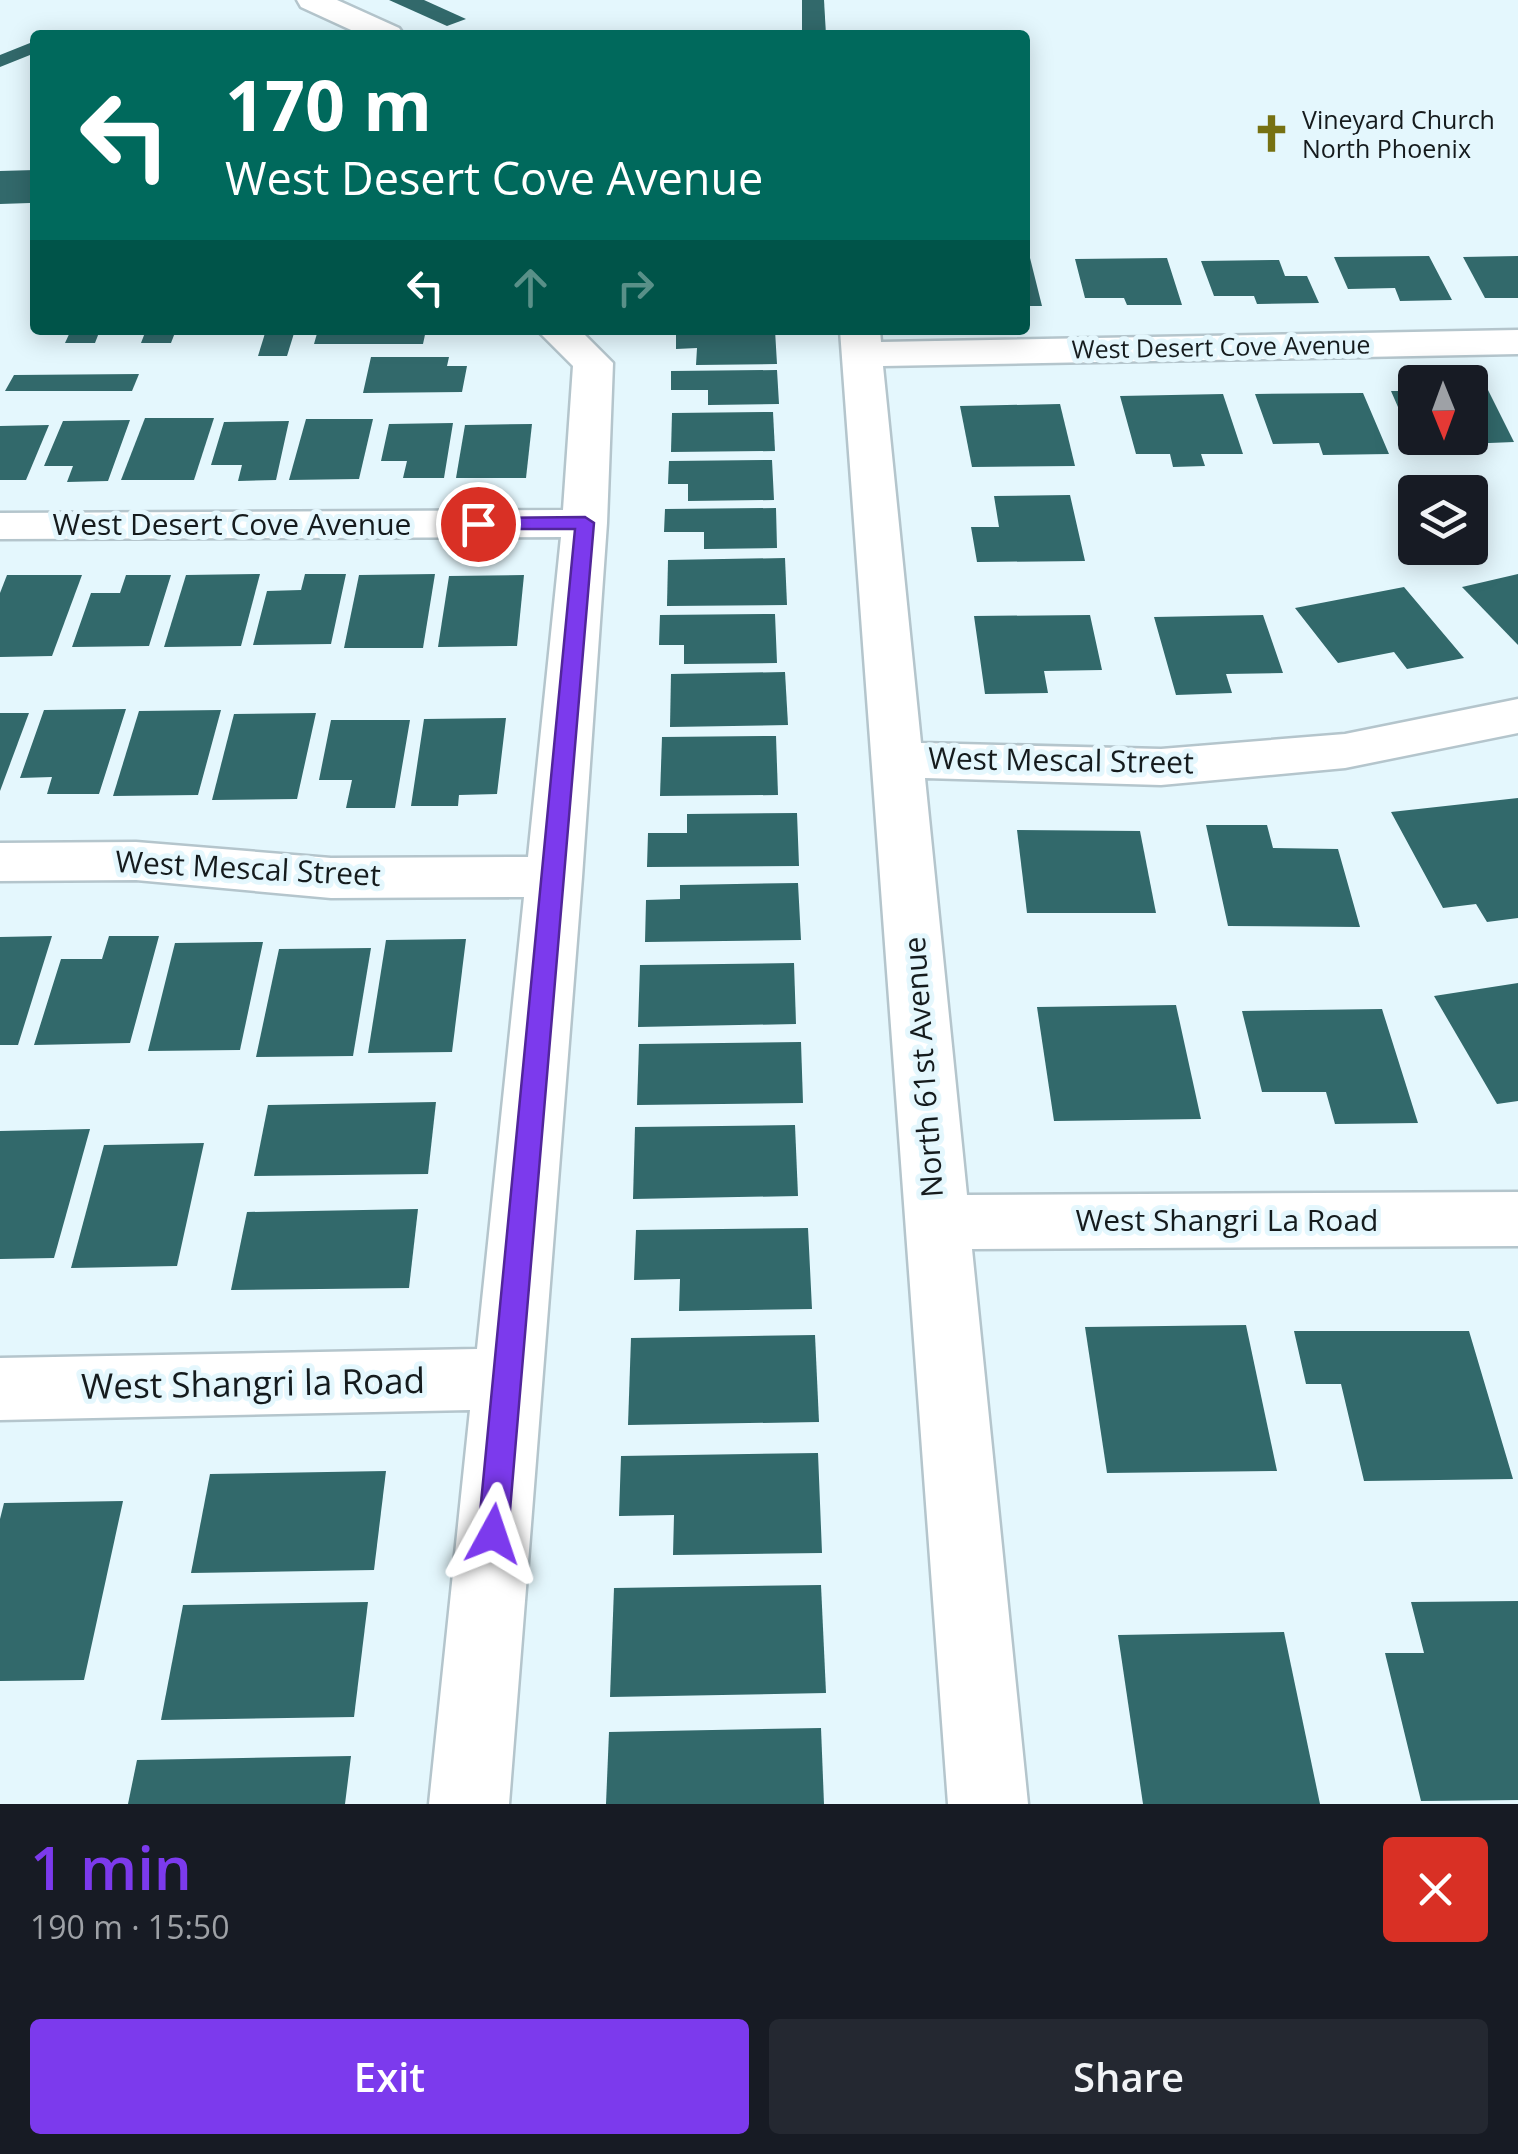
<!DOCTYPE html>
<html lang="en">
<head>
<meta charset="utf-8">
<style>
  body { margin:0; font-family:"Open Sans",sans-serif; background:#242831; color:#f1f3f6; height:100vh; display:flex; flex-direction:column; font-size:38px; white-space:nowrap }
  * { box-sizing:border-box; margin:0 }
  p { font-size:32px; color:#9ea1a6 }
  .icon { flex:none; width:55px; height:55px; fill:none; stroke:currentColor; stroke-width:2; stroke-linecap:round; stroke-linejoin:round }
  .map { position:relative; height:1804px; overflow:hidden }
  .drawer { display:flex; flex-direction:column; background:#171b24; flex:1 }
  .drawer>* { flex:none }
  .hud { position:absolute; left:30px; top:30px; width:1000px; height:305px; border-radius:10px; box-shadow:0 5px 25px #0003; background:#00695c; color:#fff; overflow:hidden }
  .needle { width:65px; rotate:179deg }
  .controls { position:absolute; left:1398px; top:365px; display:grid; gap:20px }
  .controls a { display:grid; place-items:center; width:90px; height:90px; border-radius:10px; background:#171b24; box-shadow:0 5px 25px #0003; font-size:50px }
  .pin { position:absolute; display:grid; place-items:center; width:85px; height:85px; color:#fff; margin:-42px; border:5px solid #fff; border-radius:50%; box-shadow:0 2px 10px #0007 }
  .me { position:absolute; width:110px; margin:-55px; rotate:5deg; stroke-linejoin:round; filter:drop-shadow(0 0 8px #0008) }
  .turn { display:flex; align-items:center; gap:35px; height:210px; padding:0 30px; font-size:45px }
  .turn .icon { width:130px; height:130px; stroke-width:2.5 }
  .turn b { display:block; font-size:70px; line-height:85px }
  .lanes { display:flex; align-items:center; height:95px; padding:0 30px; background:#0003; justify-content:center; gap:50px; direction:ltr }
  .lanes .off { opacity:.35 }
  .round { display:grid; place-items:center; flex:none; width:105px; height:105px; border-radius:10px; background:#242831 }
  .headline { display:flex; align-items:center; justify-content:space-between; height:170px; padding:0 30px }
  h1 { font-size:60px; font-weight:600; line-height:75px; color:#7c3aed }
  .button { display:flex; gap:20px; margin-top:auto; padding:20px 30px }
  .button a { flex:1; height:115px; border-radius:10px; background:#7c3aed; color:#fff; font-size:40px; font-weight:600; line-height:115px; text-align:center }
  .button a+a { background:#242831; color:#f1f3f6 }
  .map>svg:first-child { display:block }
  .building { fill:#32696b }
  .lines { fill:none; stroke-linecap:round; stroke-linejoin:round }
  .street-casing { stroke:#b4c5cc; stroke-width:5 }
  .street { fill:#fff; fill-rule:evenodd }
  .route { fill:#7c3aed; stroke:#51269a; stroke-width:2.5 }
  .labels { text-anchor:middle; stroke-width:10; stroke-linejoin:round; paint-order:stroke }
  .far-poi-label { font-size:25px; fill:#151b1d; stroke:#e4f7fd; text-anchor:start }
  .far-street-label { font-size:25px; fill:#151b1d; stroke:#e4f7fd }
  .street-label { font-size:30px; fill:#151b1d; stroke:#e4f7fd }
  .near-street-label { font-size:35px; fill:#151b1d; stroke:#e4f7fd }
</style>
</head>
<body>
<div class="map">
<svg width="1518" height="1804" viewBox="0 0 1518 1804">
  <rect width="100%" height="100%" fill="#e4f7fd"/>
  <g class="building">
    <polygon points="389,0 424,0 466,19 447,26"/>
    <polygon points="802,0 824,0 826,35 802,35"/>
    <polygon points="35,41 35,53 0,67 0,55"/>
    <polygon points="35,170 30,203 0,204 0,171"/>
    <polygon points="1429,256 1452,300 1400,301 1395,288 1348,289 1334,257"/>
    <polygon points="1518,256 1518,298 1485,298 1463,257"/>
    <polygon points="1025,258 1030,258 1042,306 1025,306"/>
    <polygon points="1167,258 1182,305 1127,305 1124,298 1085,298 1075,259"/>
    <polygon points="1279,260 1285,276 1307,276 1319,303 1257,304 1254,296 1214,296 1201,261"/>
    <polygon points="71,330 100,330 95,343 65,343"/>
    <polygon points="146,330 176,330 171,343 141,343"/>
    <polygon points="266,330 295,330 287,356 258,356"/>
    <polygon points="318,330 426,330 423,344 314,344"/>
    <polygon points="775,330 777,364 696,365 697,348 676,349 676,331"/>
    <polygon points="371,357 449,357 447,366 467,366 462,392 363,393"/>
    <polygon points="777,370 779,404 708,405 708,390 671,390 671,371"/>
    <polygon points="139,374 132,391 5,391 14,375"/>
    <polygon points="1488,390 1514,442 1415,446 1391,391 1415,391 1415,438 1470,438 1470,391"/>
    <polygon points="1363,393 1389,454 1323,455 1319,443 1273,444 1255,394"/>
    <polygon points="1223,394 1243,454 1201,454 1205,466 1173,467 1170,454 1136,454 1120,396"/>
    <polygon points="1060,404 1075,466 972,467 960,406"/>
    <polygon points="773,412 775,451 671,452 672,413"/>
    <polygon points="145,418 214,418 194,480 121,480"/>
    <polygon points="306,419 373,419 359,479 289,480"/>
    <polygon points="130,420 108,481 67,482 73,466 44,466 63,421"/>
    <polygon points="289,421 276,480 238,481 242,465 211,465 224,422"/>
    <polygon points="453,423 444,478 403,478 407,461 381,461 389,424"/>
    <polygon points="532,424 526,478 456,478 465,425"/>
    <polygon points="49,425 26,480 0,480 0,426"/>
    <polygon points="772,460 774,500 688,501 688,484 668,484 669,461"/>
    <polygon points="1070,495 1085,561 977,562 971,527 999,527 994,496"/>
    <polygon points="776,508 777,548 704,549 704,532 664,532 665,509"/>
    <polygon points="785,558 787,605 667,606 668,560"/>
    <polygon points="260,574 241,646 164,647 186,575"/>
    <polygon points="305,574 346,574 331,644 253,645 267,591 301,590"/>
    <polygon points="435,574 423,648 344,648 359,575"/>
    <polygon points="1518,574 1518,645 1462,587"/>
    <polygon points="7,575 82,575 52,656 0,657 0,593"/>
    <polygon points="126,575 171,575 149,646 72,647 91,593 120,593"/>
    <polygon points="524,575 517,646 438,647 449,576"/>
    <polygon points="1404,587 1464,658 1407,669 1394,652 1338,663 1295,608"/>
    <polygon points="775,614 777,663 684,664 684,645 659,645 660,615"/>
    <polygon points="1090,615 1102,670 1044,671 1048,693 985,694 974,616"/>
    <polygon points="1263,615 1283,673 1226,674 1232,693 1176,695 1154,617"/>
    <polygon points="785,672 788,725 670,727 671,674"/>
    <polygon points="126,709 99,794 47,794 52,777 20,778 44,710"/>
    <polygon points="221,710 198,795 113,796 139,711"/>
    <polygon points="0,713 29,713 0,791"/>
    <polygon points="316,713 297,799 212,800 234,714"/>
    <polygon points="506,718 497,794 459,795 458,806 411,806 424,719"/>
    <polygon points="331,720 410,720 395,808 346,808 352,780 319,780"/>
    <polygon points="776,736 778,795 660,796 662,737"/>
    <polygon points="1518,798 1518,918 1487,922 1476,904 1443,908 1391,812"/>
    <polygon points="797,813 799,866 647,867 648,833 687,833 687,814"/>
    <polygon points="1206,825 1267,825 1273,848 1338,849 1360,927 1228,926"/>
    <polygon points="1017,830 1140,831 1156,913 1027,913"/>
    <polygon points="798,883 801,940 645,942 646,900 680,899 680,885"/>
    <polygon points="52,936 18,1045 0,1045 0,937"/>
    <polygon points="109,936 159,936 130,1043 34,1045 61,959 102,959"/>
    <polygon points="466,939 452,1052 368,1053 386,940"/>
    <polygon points="263,942 240,1050 148,1051 175,943"/>
    <polygon points="371,948 353,1056 256,1057 279,949"/>
    <polygon points="794,963 796,1024 638,1027 640,965"/>
    <polygon points="1518,983 1518,1101 1497,1104 1434,996"/>
    <polygon points="1176,1005 1201,1119 1054,1121 1037,1007"/>
    <polygon points="1382,1009 1418,1123 1335,1124 1326,1092 1262,1092 1242,1011"/>
    <polygon points="801,1042 803,1103 637,1105 639,1044"/>
    <polygon points="436,1102 428,1174 254,1176 268,1105"/>
    <polygon points="795,1125 798,1196 633,1199 635,1127"/>
    <polygon points="90,1129 54,1258 0,1259 0,1131"/>
    <polygon points="204,1143 177,1266 71,1268 104,1145"/>
    <polygon points="418,1209 409,1288 231,1290 247,1212"/>
    <polygon points="808,1228 812,1309 679,1311 680,1279 634,1280 636,1230"/>
    <polygon points="1246,1325 1277,1471 1107,1473 1085,1327"/>
    <polygon points="1294,1331 1469,1331 1513,1479 1364,1481 1341,1384 1306,1384"/>
    <polygon points="815,1335 819,1422 628,1425 631,1338"/>
    <polygon points="818,1453 822,1553 673,1555 674,1515 619,1516 621,1456"/>
    <polygon points="386,1471 374,1570 191,1573 210,1474"/>
    <polygon points="123,1501 84,1680 0,1681 0,1519 4,1503"/>
    <polygon points="821,1585 826,1693 610,1697 614,1588"/>
    <polygon points="1518,1601 1518,1800 1421,1801 1385,1653 1424,1653 1411,1602"/>
    <polygon points="368,1602 354,1717 161,1720 183,1605"/>
    <polygon points="1284,1632 1320,1804 1143,1804 1118,1635"/>
    <polygon points="821,1728 824,1804 606,1804 609,1732"/>
    <polygon points="351,1756 345,1804 128,1804 137,1760"/>
  </g>
  <g class="lines">
    <defs>
      <g id="street">
        <polygon points="297,0 337,0 399,28 404,35 362,35 301,7"/>
        <polygon points="537,330 580,330 613,363 607,523 582,877 509,1804 429,1804 470,1410 0,1420 0,1358 477,1349 524,897 331,898 136,880 0,881 0,843 136,842 331,858 528,857 561,537 0,539 0,513 563,510 573,366"/>
        <polygon points="840,330 880,330 881,342 1518,330 1518,354 883,366 921,743 1161,749 1345,734 1518,699 1518,733 1345,768 1161,785 925,778 967,1195 1518,1192 1518,1246 972,1249 1028,1804 948,1804"/>
      </g>
    </defs>
    <use href="#street" class="street-casing"/>
    <use href="#street" class="street"/>
  </g>
  <polygon class="route" points="585,517 594,523 508,1534 503,1544 493,1548 482,1544 478,1534 575,529 478,529 468,524 478,518"/>
  <defs>
    <symbol id="church-bare" viewBox="-9 -9 18 18"><path d="M-1.2-6h2.4v3.5h3.3v2.4h-3.3V6h-2.4V-.1h-3.3v-2.4h3.3Z" fill="#767112" stroke="#e4f7fd" stroke-width="2.5" paint-order="stroke"/></symbol>
  </defs>
  <g fill-rule="evenodd">
    <use href="#church-bare" x="1244" y="106" width="55" height="55"/>
  </g>
  <g class="labels">
    <g class="far-poi-label">
      <text x="1302" y="129">Vineyard Church<tspan x="1302" dy="29">North Phoenix</tspan></text>
    </g>
    <g class="far-street-label">
      <text transform="translate(1221 347) rotate(-1)" y="9">West Desert Cove Avenue</text>
    </g>
    <g class="street-label">
      <text x="232" y="535">West Desert Cove Avenue</text>
      <text transform="translate(1061 761) rotate(1)" y="10">West Mescal Street</text>
      <text transform="translate(248 869) rotate(3)" y="10">West Mescal Street</text>
      <text transform="translate(924 1067) rotate(-94)" y="10">North 61st Avenue</text>
      <text x="1227" y="1231">West Shangri La Road</text>
    </g>
    <g class="near-street-label">
      <text transform="translate(253 1384) rotate(-1)" y="12">West Shangri la Road</text>
    </g>
  </g>
</svg>
<div class="controls">
<a><svg class="needle" viewBox="-14 -14 28 28"><path d="M0-13l5 13h-10z" fill="#e53935"/><path d="M0 13l5-13h-10z" fill="#9ea1a6"/></svg></a>
<a><svg class="icon" aria-label="layers" viewBox="0 0 24 24"><path d="M12 4l9 5-9 5-9-5zM3 14l9 5 9-5"/></svg></a>
</div>
<div class="pin" style="left:478px;top:524px;background:#d93025"><svg class="icon" aria-label="arrive" viewBox="0 0 24 24"><path d="M6 21V4h12l-3 4 3 4H6"/></svg></div>
<svg class="me" style="left:493px;top:1534px" viewBox="-20 -20 40 40"><path d="M0-17L14 15 0 8-14 15z" fill="#7c3aed" stroke="#fff" stroke-width="4"/></svg>
<div class="hud">
<div class="turn"><svg class="icon" aria-label="left" viewBox="0 0 24 24"><path d="M17 20v-9H6M10 6l-5 5 5 5"/></svg><div><b>170 m</b>West Desert Cove Avenue</div></div>
<div class="lanes"><svg class="icon" aria-label="left" viewBox="0 0 24 24"><path d="M17 20v-9H6M10 6l-5 5 5 5"/></svg><svg class="icon off" aria-label="ahead" viewBox="0 0 24 24"><path d="M12 20V5M6 11l6-6 6 6"/></svg><svg class="icon off" aria-label="right" viewBox="0 0 24 24"><path d="M7 20v-9h11M14 6l5 5-5 5"/></svg></div>
</div>
</div>
<section class="drawer">
<div class="headline"><div><h1>1 min</h1><p>190 m · 15:50</p></div><a class="round" style="background:#d93025;color:#fff"><svg class="icon" aria-label="close" viewBox="0 0 24 24"><path d="M6 6l12 12M18 6L6 18"/></svg></a></div>
<div class="button"><a>Exit</a><a>Share</a></div>
</section>
</body>
</html>
